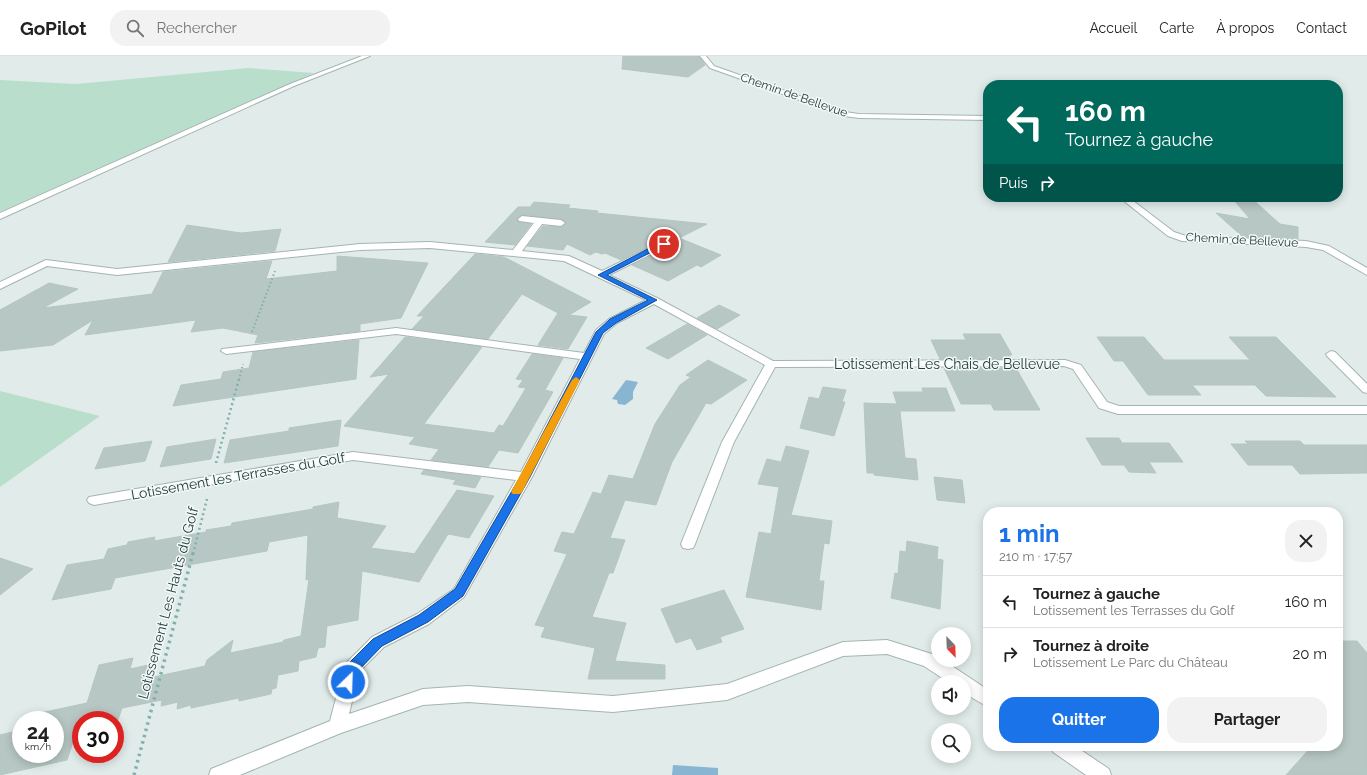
<!DOCTYPE html>
<html lang="fr">
<head>
<meta charset="utf-8">
<style>
  body { margin:0; font-family:Raleway,sans-serif; background:#f2f2f2; color:#222; height:100vh; display:flex; flex-direction:column; font-size:15px; white-space:nowrap }
  * { box-sizing:border-box; margin:0 }
  p { font-size:13px; color:#767676 }
  .icon { flex:none; width:22px; height:22px; fill:none; stroke:currentColor; stroke-width:2; stroke-linecap:round; stroke-linejoin:round }
  .map { position:relative; flex:1; overflow:hidden }
  .side { position:absolute; left:983px; top:451px; width:360px; height:244px; display:flex; flex-direction:column; background:#fff; border-radius:16px; box-shadow:0 2px 10px #0003 }
  .side>* { flex:none }
  .top-card { position:absolute; left:983px; top:24px; width:360px; height:122px; border-radius:16px; box-shadow:0 2px 10px #0003; background:#00695c; color:#fff; overflow:hidden }
  .needle { width:26px; rotate:157deg }
  .fabs { position:absolute; left:931px; top:571px; display:grid; gap:8px }
  .fabs a { display:grid; place-items:center; width:40px; height:40px; border-radius:50%; background:#fff; box-shadow:0 2px 10px #0003; font-size:20px }
  .speed { position:absolute; left:12px; top:655px; display:flex; gap:8px; font-size:20px; font-weight:700; text-align:center }
  .speed>* { display:grid; place-content:center; width:52px; height:52px; border-radius:50%; background:#fff; box-shadow:0 2px 10px #0003; line-height:1 }
  .speed small { font-size:10px; font-weight:400 }
  .speed .limit { border:6px solid #d22; background:#fff; color:#111 }
  .pin { position:absolute; display:grid; place-items:center; width:34px; height:34px; color:#fff; margin:-17px; border:2px solid #fff; border-radius:50%; box-shadow:0 1px 4px #0007 }
  .me { position:absolute; width:44px; margin:-22px; rotate:24deg; stroke-linejoin:round; filter:drop-shadow(0 0 3px #0008) }
  .turn { display:flex; align-items:center; gap:14px; height:84px; padding:0 16px; font-size:18px }
  .turn .icon { width:52px; height:52px; stroke-width:2.5 }
  .turn b { display:block; font-size:28px; line-height:34px }
  .then { display:flex; align-items:center; height:38px; padding:0 16px; background:#0003; gap:8px; font-size:15px }
  .round { display:grid; place-items:center; flex:none; width:42px; height:42px; border-radius:16px; background:#f2f2f2 }
  .overview { display:flex; align-items:center; justify-content:space-between; height:68px; padding:0 16px }
  h1 { font-size:24px; font-weight:700; line-height:30px; color:#1a73e8 }
  .action { display:flex; gap:8px; margin-top:auto; padding:8px 16px }
  .action a { flex:1; height:46px; border-radius:16px; background:#1a73e8; color:#fff; font-size:16px; font-weight:700; line-height:46px; text-align:center }
  .action a+a { background:#f2f2f2; color:#222 }
  ul { padding:0; list-style:none }
  li { display:flex; align-items:center; gap:12px; height:52px; padding:0 16px; border-top:1px solid #e0e0e0 }
  li div { flex:1 }
  li b { display:block; font-size:15px }
  li em { font-style:normal }
  header { display:flex; align-items:center; gap:24px; box-sizing:border-box; height:56px; padding:0 20px; background:#fff; border-bottom:1px solid #e0e0e0 }
  header strong { font-size:19px }
  nav { display:flex; gap:22px; margin-inline-start:auto; font-size:14px }
  .search { width:280px; height:36px; background:#f2f2f2; display:flex; align-items:center; gap:10px; box-sizing:border-box; padding:0 14px; border-radius:16px; color:#767676; font-size:15px }
  .map>svg:first-child { display:block }
  .green { fill:#badecc }
  .water { fill:#88b5d2 }
  .building { fill:#b7c7c4; stroke:#b4c6c3 }
  .lines { fill:none; stroke-linecap:round; stroke-linejoin:round }
  .minor-casing { stroke:#a4b4b2; stroke-width:2 }
  .path-far2 { stroke:#81b0ad; stroke-width:2; stroke-dasharray:1.5 2.5; stroke-linecap:butt }
  .path-far1 { stroke:#81b0ad; stroke-width:2.5; stroke-dasharray:2 3; stroke-linecap:butt }
  .path { stroke:#81b0ad; stroke-width:3.5; stroke-dasharray:2.5 4; stroke-linecap:butt }
  .minor { fill:#fff; fill-rule:evenodd }
  .route { fill:#1a73e8; stroke:#114b97 }
  .slow { fill:#f59e0b }
  .labels { text-anchor:middle; stroke-width:3; stroke-linejoin:round; paint-order:stroke }
  .far-street-label { font-size:12px; fill:#213d3c; stroke:#f2f9f7 }
  .street-label { font-size:14px; fill:#213d3c; stroke:#f2f9f7 }
</style>
</head>
<body>
<header>
<strong>GoPilot</strong>
<div class="search"><svg class="icon" aria-label="search" viewBox="0 0 24 24"><circle cx="10" cy="10" r="6"/><path d="M15 15l6 6"/></svg>Rechercher</div>
<nav><a>Accueil</a><a>Carte</a><a>À propos</a><a>Contact</a></nav>
</header>
<div class="map">
<svg width="1367" height="719" viewBox="0 0 1367 719">
  <rect width="100%" height="100%" fill="#e1ecea"/>
  <g class="green">
    <polygon points="249,12 314,17 0,156 0,24 76,28"/>
    <polygon points="0,335 100,360 0,431"/>
  </g>
  <g class="water">
    <polygon points="626,324 638,326 633,336 633,343 625,349 618,348 617,344 612,343"/>
    <polygon points="673,709 718,712 718,719 672,719"/>
  </g>
  <g class="building">
    <polygon points="623,0 699,0 705,9 688,21 622,13"/>
    <polygon points="1235,141 1250,141 1280,168 1298,171 1298,183 1243,181 1216,157 1250,163 1233,143"/>
    <polygon points="534,146 570,149 568,152 598,155 597,157 707,168 679,182 721,199 701,211 697,209 668,225 632,209 668,191 668,185 660,185 621,204 605,197 602,198 596,196 590,199 567,188 563,194 527,190 543,170 561,171 566,167 561,163 522,159 517,163 518,166 531,168 515,189 485,186 518,151 530,151"/>
    <polygon points="187,169 241,177 281,173 275,195 168,206"/>
    <polygon points="475,198 504,201 591,246 569,259 587,261 568,293 538,289 558,257 522,238 488,283 412,273 424,260 417,260"/>
    <polygon points="337,200 428,207 401,262 360,268 360,275 255,287 258,279 223,272 191,276 196,264 85,279 93,264 53,289 0,295 0,254 49,227 78,233 43,252 152,238 163,216 272,205 266,223 337,215"/>
    <polygon points="719,249 740,259 717,273 697,262"/>
    <polygon points="687,268 707,279 668,303 646,292"/>
    <polygon points="963,278 1000,278 1012,299 1009,299 1011,303 940,303 931,284 966,284"/>
    <polygon points="405,281 482,291 424,368 494,377 499,369 503,370 526,332 518,331 523,324 516,323 532,298 563,302 545,334 553,336 518,397 499,394 488,411 431,404 439,393 409,388 415,381 344,370 389,318 370,321"/>
    <polygon points="1097,281 1144,281 1164,304 1250,304 1229,281 1276,281 1336,341 1266,340 1255,329 1192,329 1201,339 1148,339 1123,305 1114,305"/>
    <polygon points="359,284 356,323 173,350 181,329 221,323 223,316 249,312 253,296"/>
    <polygon points="708,304 747,324 711,348 706,347 672,406 656,449 625,444 610,482 625,484 613,517 609,517 592,561 626,567 615,605 665,609 665,623 588,623 595,592 541,581 545,571 535,569 567,498 554,495 562,476 574,478 593,436 601,438 609,419 633,423 655,368 680,329 691,321 686,319"/>
    <polygon points="944,312 1016,312 1040,354 994,354 991,348 961,348"/>
    <polygon points="823,331 846,334 842,346 845,346 834,380 800,372 809,341 819,343"/>
    <polygon points="922,332 946,332 955,355 900,355 905,402 916,403 918,424 874,419 874,417 867,417 864,347 897,348 893,336 923,336"/>
    <polygon points="341,364 338,390 224,407 230,384 289,375 289,372"/>
    <polygon points="1086,382 1119,382 1122,387 1169,387 1183,406 1149,406 1156,417 1129,416 1124,409 1102,409"/>
    <polygon points="216,383 211,403 160,411 167,391"/>
    <polygon points="152,385 145,405 95,413 104,392"/>
    <polygon points="1245,385 1300,385 1304,389 1367,389 1367,417 1300,418 1292,409 1248,409 1231,388 1248,388"/>
    <polygon points="786,390 809,395 791,459 832,465 829,488 824,487 819,525 824,525 821,554 746,541 759,476 771,478 779,431 758,428 767,403 781,406"/>
    <polygon points="424,414 481,421 475,432 453,428 456,424 421,418"/>
    <polygon points="934,421 962,424 965,447 937,444"/>
    <polygon points="457,434 494,440 469,482 448,478 419,526 362,515 358,564 327,570 325,591 318,592 316,601 299,605 298,615 278,619 276,632 272,633 271,638 239,645 239,642 191,652 191,649 177,653 178,646 161,650 162,644 122,652 115,672 115,664 81,664 81,679 75,680 67,704 0,719 0,679 20,674 21,672 21,698 55,698 55,664 24,664 26,660 87,647 99,609 133,602 130,613 153,608 149,622 205,610 207,604 233,584 230,597 283,586 284,584 301,580 309,523 306,524 308,479 269,486 267,495 115,522 111,533 52,544 67,509 104,503 108,493 127,489 128,486 155,481 154,485 206,476 206,474 231,470 232,467 313,453 313,451 339,446 337,462 386,470 371,492 424,499 415,497"/>
    <polygon points="907,485 938,491 937,503 943,504 940,553 891,542 895,517 898,518 900,495 906,496"/>
    <polygon points="0,502 33,513 0,539"/>
    <polygon points="724,534 744,573 720,581 722,586 697,594 691,582 676,587 661,553"/>
    <polygon points="1338,585 1357,585 1367,597 1367,719 1286,719 1312,690 1338,690"/>
  </g>
  <g class="lines">
    <defs>
      <g id="minor">
        <polygon points="362,0 370,0 294,30 0,163 0,157 290,28"/>
        <polygon points="700,0 706,0 714,10 845,56 859,58 988,60 988,64 859,62 844,60 710,12"/>
        <polygon points="1119,141 1128,141 1174,176 1186,180 1306,185 1329,190 1367,212 1367,219 1323,194 1306,191 1182,185 1168,180"/>
        <polygon points="522,160 561,164 565,167 561,170 542,168 522,195 569,200 602,215 661,186 667,186 667,190 609,219 657,242 773,305 1065,304 1081,309 1107,346 1119,350 1367,350 1367,358 1118,358 1099,352 1073,313 1064,310 775,311 734,386 695,488 693,492 688,493 683,492 681,488 722,386 765,309 654,248 617,267 604,278 532,421 464,541 429,568 384,591 359,616 349,658 423,633 468,630 613,640 727,628 843,586 887,584 935,599 938,601 938,604 943,604 988,634 988,651 964,637 964,626 948,626 924,610 887,598 843,600 727,644 613,656 468,646 423,649 341,677 240,719 209,719 211,713 330,665 345,608 372,581 417,558 454,533 516,424 353,404 94,449 89,447 87,444 89,441 353,396 521,416 580,303 396,278 226,298 221,295 222,293 396,272 584,297 596,274 609,263 646,244 564,205 430,192 360,194 117,219 47,210 0,233 0,226 46,204 117,213 360,188 430,186 513,194 534,167 519,165 518,163"/>
        <polygon points="1331,295 1335,296 1367,328 1367,337 1363,336 1327,300 1326,298"/>
        <polygon points="1050,690 1075,690 1109,713 1111,719 1086,719 1053,696"/>
      </g>
    </defs>
    <use href="#minor" class="minor-casing"/>
    <g class="path-far2">
      <polyline points="252,276 275,215"/>
      <polyline points="239,324 243,308"/>
    </g>
    <g class="path-far1">
      <polyline points="216,407 239,323"/>
      <polyline points="193,498 207,443"/>
    </g>
    <polyline class="path" points="134,719 193,497"/>
    <use href="#minor" class="minor"/>
  </g>
  <polygon class="route" points="661,186 667,188 607,219 657,244 616,267 603,277 530,421 463,540 428,566 382,590 357,616 353,630 348,632 344,630 342,626 347,609 373,583 419,559 455,533 520,421 596,276 610,263 648,244 598,219"/>
  <polygon class="slow" points="576,321 580,324 522,436 520,438 513,438 511,436 572,324"/>
  <g class="labels">
    <g class="far-street-label">
      <text transform="translate(794 39) rotate(19)" y="4">Chemin de Bellevue</text>
      <text transform="translate(1242 184) rotate(3)" y="4">Chemin de Bellevue</text>
    </g>
    <g class="street-label">
      <text x="947" y="313">Lotissement Les Chais de Bellevue</text>
      <text transform="translate(238 420) rotate(-10)" y="5">Lotissement les Terrasses du Golf</text>
      <text transform="translate(168 547) rotate(-75)" y="5">Lotissement Les Hauts du Golf</text>
    </g>
  </g>
</svg>
<div class="fabs">
<a><svg class="needle" viewBox="-14 -14 28 28"><path d="M0-13l5 13h-10z" fill="#e53935"/><path d="M0 13l5-13h-10z" fill="#767676"/></svg></a>
<a><svg class="icon" aria-label="sound" viewBox="0 0 24 24"><path d="M4 9h4l5-4v14l-5-4H4zM17 9q2 3 0 6"/></svg></a>
<a><svg class="icon" aria-label="search" viewBox="0 0 24 24"><circle cx="10" cy="10" r="6"/><path d="M15 15l6 6"/></svg></a>
</div>
<div class="speed"><div>24<small>km/h</small></div><div class="limit">30</div></div>
<div class="pin" style="left:664px;top:188px;background:#d93025"><svg class="icon" aria-label="arrive" viewBox="0 0 24 24"><path d="M6 21V4h12l-3 4 3 4H6"/></svg></div>
<svg class="me" style="left:348px;top:626px" viewBox="-20 -20 40 40"><circle r="17" fill="#1a73e8" stroke="#fff" stroke-width="3"/><path d="M0-11L8 9 0 5-8 9z" fill="#fff"/></svg>
<div class="top-card">
<div class="turn"><svg class="icon" aria-label="left" viewBox="0 0 24 24"><path d="M17 20v-9H6M10 6l-5 5 5 5"/></svg><div><b>160 m</b>Tournez à gauche</div></div>
<div class="then">Puis<svg class="icon" aria-label="right" viewBox="0 0 24 24"><path d="M7 20v-9h11M14 6l5 5-5 5"/></svg></div>
</div>
<section class="side">
<div class="overview"><div><h1>1 min</h1><p>210 m · 17:57</p></div><a class="round"><svg class="icon" aria-label="close" viewBox="0 0 24 24"><path d="M6 6l12 12M18 6L6 18"/></svg></a></div>
<ul>
<li><svg class="icon" aria-label="left" viewBox="0 0 24 24"><path d="M17 20v-9H6M10 6l-5 5 5 5"/></svg><div><b>Tournez à gauche</b><p>Lotissement les Terrasses du Golf</p></div><em>160 m</em></li>
<li><svg class="icon" aria-label="right" viewBox="0 0 24 24"><path d="M7 20v-9h11M14 6l5 5-5 5"/></svg><div><b>Tournez à droite</b><p>Lotissement Le Parc du Château</p></div><em>20 m</em></li>
</ul>
<div class="action"><a>Quitter</a><a>Partager</a></div>
</section>
</div>
</body>
</html>
